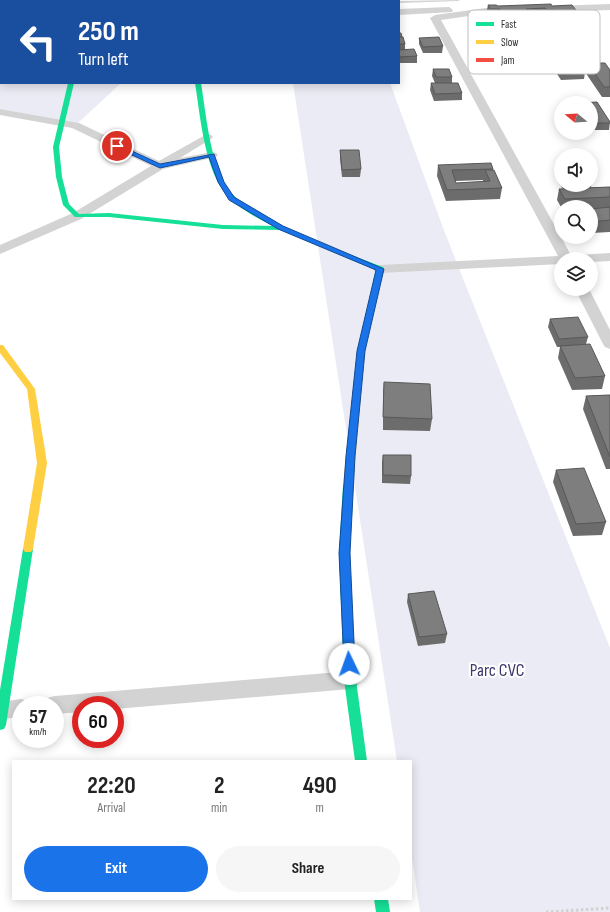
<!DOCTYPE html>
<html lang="en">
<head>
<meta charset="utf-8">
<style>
  body { margin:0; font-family:"Sofia Sans Condensed",sans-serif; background:#f6f6f6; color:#222; height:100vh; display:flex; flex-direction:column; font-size:15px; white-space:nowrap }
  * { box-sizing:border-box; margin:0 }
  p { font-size:13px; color:#767676 }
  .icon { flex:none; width:22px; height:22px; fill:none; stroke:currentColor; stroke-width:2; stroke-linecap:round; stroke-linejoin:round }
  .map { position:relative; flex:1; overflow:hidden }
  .drawer { position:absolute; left:12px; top:760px; width:400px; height:140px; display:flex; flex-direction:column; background:#fff; border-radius:0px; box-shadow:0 2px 10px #0003 }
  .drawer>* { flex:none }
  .banner { position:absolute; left:0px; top:0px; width:400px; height:84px; box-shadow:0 2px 10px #0003; background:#1a4fa0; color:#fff; overflow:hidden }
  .needle { width:26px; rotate:288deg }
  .fabs { position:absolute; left:554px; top:96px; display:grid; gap:8px }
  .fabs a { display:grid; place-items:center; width:44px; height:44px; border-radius:50%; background:#fff; box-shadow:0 2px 10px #0003; font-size:20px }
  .speed { position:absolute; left:12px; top:696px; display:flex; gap:8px; font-size:20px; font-weight:700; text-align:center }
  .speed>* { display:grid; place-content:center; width:52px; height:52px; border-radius:50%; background:#fff; box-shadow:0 2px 10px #0003; line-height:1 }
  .speed small { font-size:10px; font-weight:400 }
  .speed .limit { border:6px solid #d22; background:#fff; color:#111 }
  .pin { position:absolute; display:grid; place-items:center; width:34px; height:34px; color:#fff; margin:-17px; border:2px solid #fff; border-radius:50%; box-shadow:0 1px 4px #0007 }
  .me { position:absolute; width:44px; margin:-22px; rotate:357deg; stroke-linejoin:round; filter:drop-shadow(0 0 3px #0008) }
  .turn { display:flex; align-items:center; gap:14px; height:84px; padding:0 12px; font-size:18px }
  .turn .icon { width:52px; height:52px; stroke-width:2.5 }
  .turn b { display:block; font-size:28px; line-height:34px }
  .eta { display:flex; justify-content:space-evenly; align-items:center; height:68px; text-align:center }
  .eta b { font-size:24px; font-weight:700; line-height:28px }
  .cta { display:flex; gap:8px; margin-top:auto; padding:8px 12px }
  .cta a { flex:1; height:46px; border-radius:24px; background:#1a73e8; color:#fff; font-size:16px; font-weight:700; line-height:46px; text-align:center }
  .cta a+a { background:#f6f6f6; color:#222 }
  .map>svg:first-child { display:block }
  .green { fill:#ebebf5 }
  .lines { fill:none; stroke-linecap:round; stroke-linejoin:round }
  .path { stroke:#d1d1d1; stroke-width:3; stroke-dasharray:2.5 2.5; stroke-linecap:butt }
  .lane { fill:#d3d3d3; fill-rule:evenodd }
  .street { fill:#d3d3d3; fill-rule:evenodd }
  .fast { fill:#16e098; fill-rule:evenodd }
  .slow { fill:#ffcf43; fill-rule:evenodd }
  .jam { fill:#f24e42; fill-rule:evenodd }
  .wall { fill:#6c6c6c; fill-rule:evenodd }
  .shaded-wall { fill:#585858 }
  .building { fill:#7e7e7e; stroke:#585858 }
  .route { fill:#1a73e8; stroke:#114b97 }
  .labels { text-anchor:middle; stroke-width:4; stroke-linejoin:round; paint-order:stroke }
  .near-park-label { font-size:18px; fill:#3e396c; stroke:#fff }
  .key { fill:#fff; stroke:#c0c0c0; stroke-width:1 }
  .key-label { font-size:11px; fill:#2e2e2e }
</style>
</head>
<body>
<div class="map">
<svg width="610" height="912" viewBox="0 0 610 912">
  <rect width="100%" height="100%" fill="#fff"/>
  <g class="green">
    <polygon points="0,50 1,83 121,83 78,123 0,109"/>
    <polygon points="293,83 390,83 445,233 610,648 610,912 420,912 411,851 411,761 397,761"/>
  </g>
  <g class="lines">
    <polyline class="path" points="546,912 610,908"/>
    <polygon class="lane" points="460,0 458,1 399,3 399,1 397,1"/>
    <g class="street">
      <rect x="74" y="0" width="8" height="1"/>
      <rect x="104" y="0" width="33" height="1"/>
      <polygon points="610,4 610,10 553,12 549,9 553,6"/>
      <polygon points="449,7 453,10 452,12 399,15 399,9"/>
      <polygon points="493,7 497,10 496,12 441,20 572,257 577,255 610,253 610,261 591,262 591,259 561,259 561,264 380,273 375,272 373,269 375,266 380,265 558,256 430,18 435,15"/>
      <polygon points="0,109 79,123 159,161 207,134 211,135 213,137 211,139 180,158 212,152 216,153 218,155 216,157 163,169 81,219 0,254 0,245 73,213 151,166 72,128 0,115"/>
      <polygon points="575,289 589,289 610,330 610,349 605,347 603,344"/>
      <polygon points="350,671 357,674 361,680 357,686 350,689 115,709 115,705 81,705 81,712 55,714 55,705 44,705 47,698 55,696"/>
      <polygon points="21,699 29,701 30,705 21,705 21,717 3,719 0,718 0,702"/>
    </g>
    <g class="fast">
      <path d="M68,83H74L59,147L62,177L69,204L79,214L109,213L223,225L273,226C255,217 235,207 223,190C204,165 200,114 195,83H201C206,113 210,164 228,189C252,221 344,252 383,267L384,269L381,281L377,283L373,281L376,270L281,230L223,229L109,217H75L63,205L56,177L53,147Z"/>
      <polygon points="348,482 353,485 349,553 356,680 367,761 355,761 344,680 339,553 343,485"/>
      <polygon points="28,545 31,546 33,549 6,725 4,729 0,730 0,690 23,549 25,546"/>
      <polygon points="374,899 388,899 390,912 376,912"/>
    </g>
    <g class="slow">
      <polygon points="374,279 377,279 381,281 365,351 353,485 348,488 343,485 357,351"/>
      <polygon points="0,345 3,345 35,389 47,463 33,549 31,552 25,552 23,549 37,463 27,389 0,353"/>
    </g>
    <rect class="jam" x="179" y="0" width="4" height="1"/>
  </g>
  <g class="wall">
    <path d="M488,5L498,6H552L587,24L586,33L566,34L554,19H548L551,24L550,30L544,31V32L581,63L583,56L598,63L610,70V97H602L585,72L584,79L561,80L535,41L536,36H522L518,31L509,32L506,28V24H503L499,18H489L486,14ZM530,18H534V21H529Z"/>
    <polygon points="485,26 503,31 502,38 488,38 484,32"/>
    <polygon points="399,33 405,44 405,49 417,56 417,63 399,63"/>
    <polygon points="419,38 443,46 442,53 423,53 419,44"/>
    <polygon points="433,69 452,77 452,83 462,93 462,100 434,101 430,90 431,83 435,83 432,76"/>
    <polygon points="597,102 610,122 609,130 593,130 591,126 591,103 582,103"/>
    <polygon points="340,150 361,169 360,177 342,177 340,158"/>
    <path d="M438,165L493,169V170L502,188L500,199L446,201L437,176ZM483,180V182L456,183V181Z"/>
    <polygon points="559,175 561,175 561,185 591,185 591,188 610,187 610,232 591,233 591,207 561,207 557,200 559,189 563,189 558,182"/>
    <polygon points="550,319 588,337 586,344 605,376 602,389 572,390 558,358 560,347 557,347 548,327"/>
    <polygon points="384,382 432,419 430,431 383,430 383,394"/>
    <polygon points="610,395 610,469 606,469 583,409 586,396"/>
    <polygon points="383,455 411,476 410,484 382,483 382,463"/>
    <polygon points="556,470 606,522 602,535 573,536 553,482"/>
    <polygon points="408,594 447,634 445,643 418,646 407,602"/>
  </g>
  <polygon class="shaded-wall" points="591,183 592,183 590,191 566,193 568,186 576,185 591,185"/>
  <g class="building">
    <polygon points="38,0 54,0 54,1 37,1"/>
    <polygon points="551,4 552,6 572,5 587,24 567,25 556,10 547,10 545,8 526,9 530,14 504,15 500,9 490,9 488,5 496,5 498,6"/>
    <polygon points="399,33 401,33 402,37 399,37"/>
    <polygon points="399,37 403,37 405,44 399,44"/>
    <polygon points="439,37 443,46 423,47 419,38"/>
    <polygon points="414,49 417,56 399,57 399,50"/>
    <polygon points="583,56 593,56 598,63 605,63 610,70 610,87 604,87"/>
    <polygon points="433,69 449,69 452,77 436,77"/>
    <polygon points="431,83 458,83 462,93 435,94"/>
    <polygon points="597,102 610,122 610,123 595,123 591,117 591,103 582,103"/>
    <polygon points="340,150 359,150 361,169 342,170"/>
    <polygon points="491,163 493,169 452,170 456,183 490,181 485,170 494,170 502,188 447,190 438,165"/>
    <polygon points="610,187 610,197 565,199 559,189"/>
    <polygon points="610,207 610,220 591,222 591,209"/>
    <polygon points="578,317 588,337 559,339 550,319"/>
    <polygon points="590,344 605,376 575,378 560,346"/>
    <polygon points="384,382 430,384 432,419 383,417"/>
    <polygon points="610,395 610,457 586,396"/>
    <polygon points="383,455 411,455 411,476 383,475"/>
    <polygon points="584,468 606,522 576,524 556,470"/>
    <polygon points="434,591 447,634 419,637 408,594"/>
  </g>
  <polygon class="route" points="115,145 119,145 160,164 214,154 224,182 234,197 283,226 384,269 365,351 355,456 350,553 355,664 353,668 349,669 345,668 344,664 339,553 346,456 357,351 376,270 278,229 229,200 218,182 209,157 160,168 115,147"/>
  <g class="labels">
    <g class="near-park-label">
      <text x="497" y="676">Parc CVC</text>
    </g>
  </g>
  <rect x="468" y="10" width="132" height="64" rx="6" class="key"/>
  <rect x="476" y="22" width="18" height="4" fill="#16e098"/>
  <rect x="476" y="40" width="18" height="4" fill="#ffcf43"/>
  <rect x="476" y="58" width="18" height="4" fill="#f24e42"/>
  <g class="key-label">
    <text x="501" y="28">Fast</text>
    <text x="501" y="46">Slow</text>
    <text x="501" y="64">Jam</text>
  </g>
</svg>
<div class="fabs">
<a><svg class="needle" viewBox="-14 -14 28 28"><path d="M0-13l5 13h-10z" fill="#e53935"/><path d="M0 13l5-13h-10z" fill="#767676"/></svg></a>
<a><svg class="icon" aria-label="sound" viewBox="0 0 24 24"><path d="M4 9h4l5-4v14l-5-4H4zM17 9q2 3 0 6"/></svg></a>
<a><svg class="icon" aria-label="search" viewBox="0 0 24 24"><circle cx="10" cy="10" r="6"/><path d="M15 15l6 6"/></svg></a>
<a><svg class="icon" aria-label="layers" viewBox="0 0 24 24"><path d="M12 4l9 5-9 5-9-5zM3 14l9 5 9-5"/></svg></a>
</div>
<div class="speed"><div>57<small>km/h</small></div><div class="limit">60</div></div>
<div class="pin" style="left:117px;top:146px;background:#d93025"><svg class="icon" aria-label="arrive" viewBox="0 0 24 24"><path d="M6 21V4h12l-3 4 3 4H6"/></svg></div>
<svg class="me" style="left:349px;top:664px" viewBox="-20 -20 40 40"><circle r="19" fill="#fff"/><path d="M0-13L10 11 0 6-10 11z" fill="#1a73e8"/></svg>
<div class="banner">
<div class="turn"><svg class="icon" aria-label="left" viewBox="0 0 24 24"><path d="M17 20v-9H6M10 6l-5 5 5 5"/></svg><div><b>250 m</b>Turn left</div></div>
</div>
<section class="drawer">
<div class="eta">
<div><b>22:20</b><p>Arrival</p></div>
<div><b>2</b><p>min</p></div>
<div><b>490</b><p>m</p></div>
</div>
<div class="cta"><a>Exit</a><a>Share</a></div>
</section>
</div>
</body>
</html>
